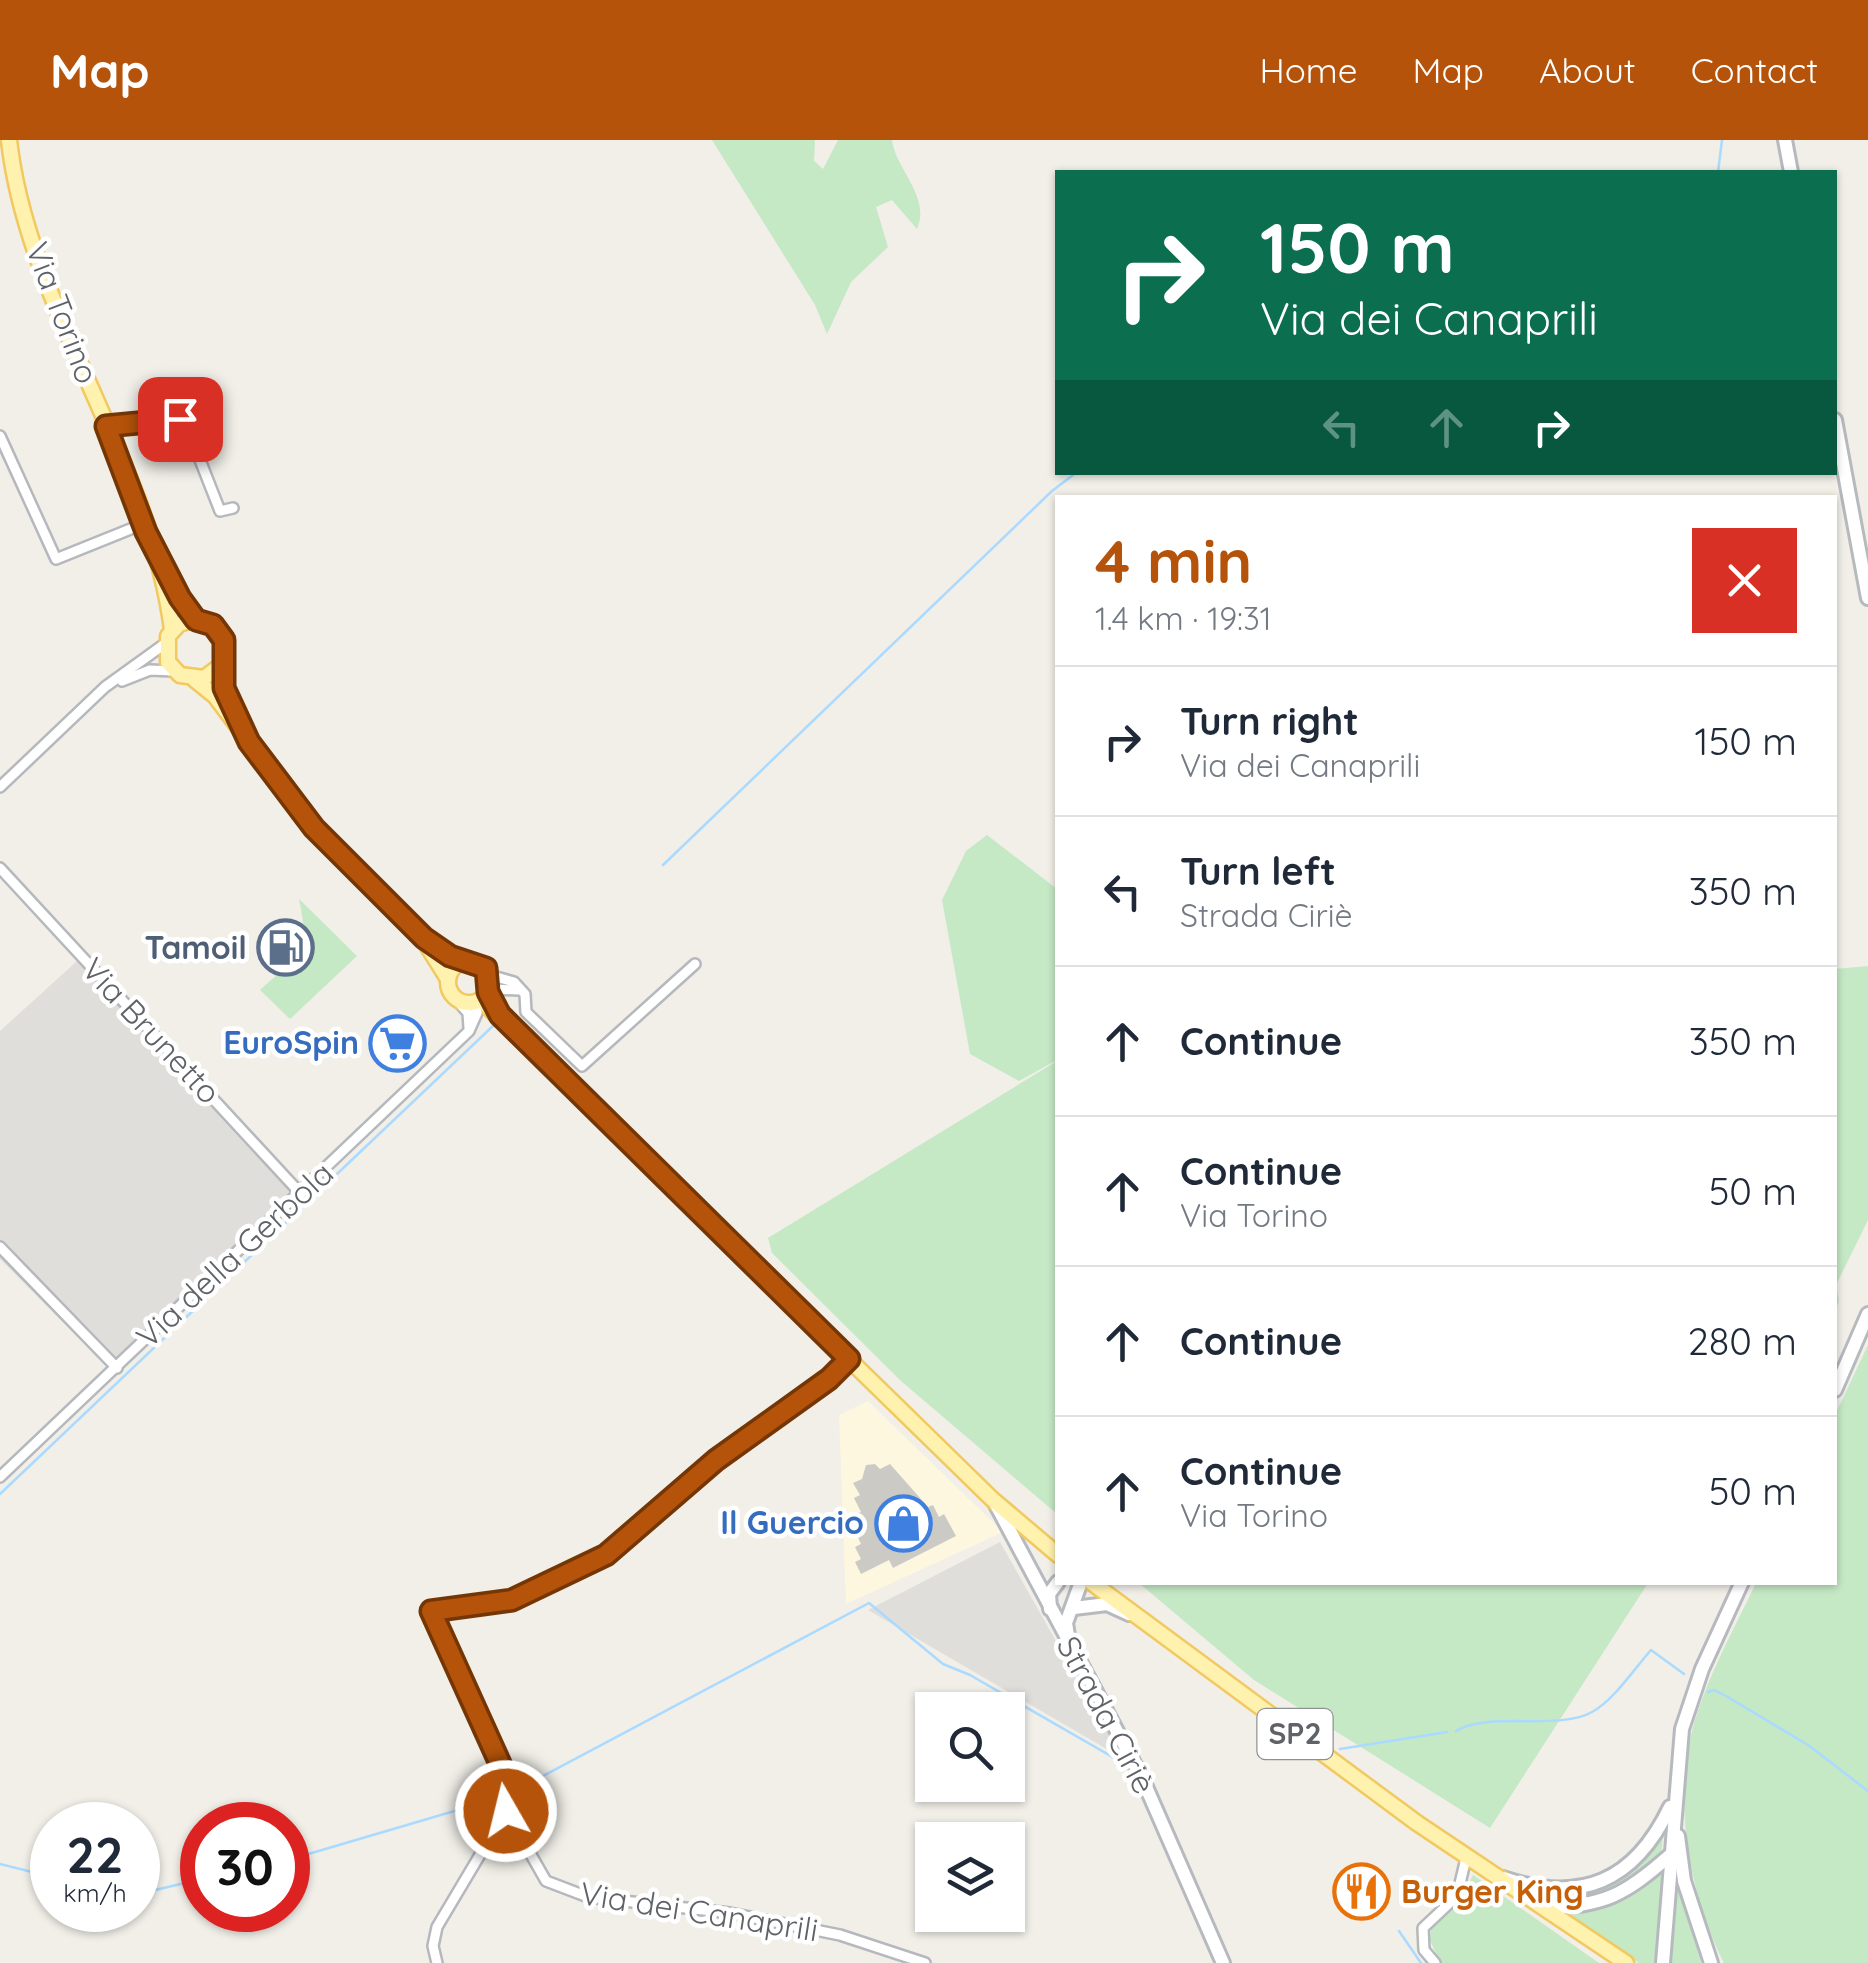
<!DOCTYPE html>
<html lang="en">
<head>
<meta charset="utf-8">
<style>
  body { margin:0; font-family:Quicksand,sans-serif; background:#f2f2f3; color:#1f2937; height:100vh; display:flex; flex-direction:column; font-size:38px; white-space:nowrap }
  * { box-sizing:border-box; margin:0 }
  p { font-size:32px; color:#747a83 }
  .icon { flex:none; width:55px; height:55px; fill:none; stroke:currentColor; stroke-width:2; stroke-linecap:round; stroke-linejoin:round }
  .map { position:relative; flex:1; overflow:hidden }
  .details { position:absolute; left:1055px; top:355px; width:782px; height:1090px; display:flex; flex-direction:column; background:#fff; border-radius:0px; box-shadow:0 2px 8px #0004 }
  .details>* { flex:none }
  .top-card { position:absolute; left:1055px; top:30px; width:782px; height:305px; border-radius:0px; box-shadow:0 2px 8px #0004; background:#0b6e4f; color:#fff; overflow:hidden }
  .tools { position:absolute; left:915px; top:1552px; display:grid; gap:20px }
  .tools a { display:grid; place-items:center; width:110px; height:110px; border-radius:0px; background:#fff; box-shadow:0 2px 8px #0004; font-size:50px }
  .speed { position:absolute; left:30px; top:1662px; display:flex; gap:20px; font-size:50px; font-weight:700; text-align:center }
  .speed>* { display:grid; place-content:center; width:130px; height:130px; border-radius:50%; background:#fff; box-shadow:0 2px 8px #0004; line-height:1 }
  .speed small { font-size:25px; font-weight:400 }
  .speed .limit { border:15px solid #d22; background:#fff; color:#111 }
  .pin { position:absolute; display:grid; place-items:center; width:85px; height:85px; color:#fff; margin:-42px; border-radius:20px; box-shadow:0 5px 15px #0006 }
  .me { position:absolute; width:110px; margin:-55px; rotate:352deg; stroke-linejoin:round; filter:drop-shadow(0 0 8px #0008) }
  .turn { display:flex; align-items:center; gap:35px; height:210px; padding:0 40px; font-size:45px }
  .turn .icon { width:130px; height:130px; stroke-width:2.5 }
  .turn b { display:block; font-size:70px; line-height:85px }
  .lanes { display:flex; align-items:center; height:95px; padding:0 40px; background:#0003; justify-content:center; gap:50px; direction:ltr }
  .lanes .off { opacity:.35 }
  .round { display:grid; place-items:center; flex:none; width:105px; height:105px; border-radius:0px; background:#f2f2f3 }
  .headline { display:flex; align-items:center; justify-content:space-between; height:170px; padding:0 40px }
  h1 { font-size:60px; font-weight:700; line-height:75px; color:#b45309 }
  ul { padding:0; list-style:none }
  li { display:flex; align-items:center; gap:30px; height:150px; padding:0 40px; border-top:2px solid #e0e1e3 }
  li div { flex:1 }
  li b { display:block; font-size:38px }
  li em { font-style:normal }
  header { display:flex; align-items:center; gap:60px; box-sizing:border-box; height:140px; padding:0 50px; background:#b45309; color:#fff }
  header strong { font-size:48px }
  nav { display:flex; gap:55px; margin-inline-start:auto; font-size:35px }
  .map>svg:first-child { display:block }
  .commercial { fill:#fef7e0 }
  .industrial { fill:#e0deda }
  .green { fill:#c5e8c5 }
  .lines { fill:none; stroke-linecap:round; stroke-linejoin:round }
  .stream { stroke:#aadaff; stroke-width:2.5 }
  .building { fill:#cccac5 }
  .street-casing { stroke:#b5b8bc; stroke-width:14 }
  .secondary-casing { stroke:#b6babf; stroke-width:18 }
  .primary-casing { stroke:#f2c960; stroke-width:19 }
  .street { stroke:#fff; stroke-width:9 }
  .secondary { stroke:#fff; stroke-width:12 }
  .primary { stroke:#fff2af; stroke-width:14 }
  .route-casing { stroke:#753606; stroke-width:25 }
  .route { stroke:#b45309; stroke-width:18 }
  .labels { text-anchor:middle; stroke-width:9; stroke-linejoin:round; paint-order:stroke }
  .shield { fill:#fff; stroke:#8f9295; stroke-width:2.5 }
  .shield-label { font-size:30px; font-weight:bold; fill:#5f6368 }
  .street-label { font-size:32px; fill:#5f6368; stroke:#fff }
  .service-label { font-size:32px; font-weight:bold; fill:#4e5e75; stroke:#fff; text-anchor:end }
  .shop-label { font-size:32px; font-weight:bold; fill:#366cbe; stroke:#fff; text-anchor:end }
  .food-label { font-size:32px; font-weight:bold; fill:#c56008; stroke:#fff; text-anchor:start }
</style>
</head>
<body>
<header>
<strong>Map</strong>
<nav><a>Home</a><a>Map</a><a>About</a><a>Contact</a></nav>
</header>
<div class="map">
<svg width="1868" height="1823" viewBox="0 0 1868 1823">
  <rect width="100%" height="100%" fill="#f1efe8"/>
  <polygon class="commercial" points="868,1261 1003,1392 846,1464 839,1275"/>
  <g class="industrial">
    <polygon points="77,821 304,1048 111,1230 0,1119 0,891"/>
    <polygon points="1000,1402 1122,1618 868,1470"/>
  </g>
  <g class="green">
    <path d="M712,0H815L814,21L823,29L838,0H892C896,30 931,57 917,89L892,60L876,67L888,107L851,142L827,194L815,165Z"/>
    <polygon points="987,695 1057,749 1057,920 1019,941 970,914 942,760 966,711"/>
    <path d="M299,759L357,816L290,879L260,850C301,812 311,817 299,759Z"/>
    <polygon points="1868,826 1868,1080 1836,1145 1839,1161 1835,1171 1835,829"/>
    <polygon points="1057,921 1057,1374 901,1241 772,1113 768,1098"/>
    <path d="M1868,1205V1823H1724C1690,1755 1673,1665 1692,1591C1706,1539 1733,1491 1756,1443L1835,1442V1275Z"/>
    <polygon points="1139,1443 1648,1443 1490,1688 1254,1540"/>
    <path d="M1664,1690L1661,1715C1634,1740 1574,1782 1538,1753C1596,1755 1631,1739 1664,1690Z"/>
    <path d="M1662,1730L1655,1823H1639L1567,1774C1607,1768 1631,1756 1662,1730Z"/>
    <polygon points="1674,1732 1701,1823 1669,1823"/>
    <polygon points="1473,1735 1599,1823 1440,1823 1430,1800 1431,1787 1458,1765"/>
  </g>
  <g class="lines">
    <g class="stream">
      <polyline points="1718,32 1722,0"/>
      <polyline points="663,725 1052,351 1077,332"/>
      <polyline points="0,1354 495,884"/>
      <polyline points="1708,1552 1714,1550 1726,1556 1808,1605 1868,1651"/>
      <path d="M1456,1591C1488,1571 1559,1591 1592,1572C1614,1560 1634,1529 1651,1510L1684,1534"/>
      <polyline points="1340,1609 1447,1592"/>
      <polyline points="509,1654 869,1463 943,1524 970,1535 1123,1623"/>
      <polyline points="288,1720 502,1657"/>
      <polyline points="0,1724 52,1737"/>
      <polyline points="138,1754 202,1739"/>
      <polyline points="1399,1791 1421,1823"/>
    </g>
  </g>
  <polygon class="building" points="875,1324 880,1329 890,1324 928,1367 933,1365 939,1377 944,1374 956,1396 893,1428 889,1420 861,1434 855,1422 861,1419 855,1407 861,1404 855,1391 861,1388 854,1375 861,1372 854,1358 860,1355 853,1343 862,1339 866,1325"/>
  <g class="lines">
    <defs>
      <g id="street">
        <polyline points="106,286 184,279 220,371 233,368"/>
        <polyline points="0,296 56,419 143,384"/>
        <polyline points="122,541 150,530 174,531"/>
        <polyline points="0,647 105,547 166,503"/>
        <polyline points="0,728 301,1054"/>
        <polyline points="489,835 514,842 525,854 526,872 582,926 695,824"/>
        <polyline points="490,849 519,850"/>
        <polyline points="455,858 468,873 469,888"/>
        <polyline points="0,1107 117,1228"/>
        <polyline points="849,1219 829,1239 716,1320 606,1415 512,1460 488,1466 446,1466 431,1471 502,1629 506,1671 546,1741 588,1757 730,1773 840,1795 925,1823"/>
        <polyline points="0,1337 469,891 477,873 475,863"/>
        <polyline points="437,1823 433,1806 437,1787 506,1671"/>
        <polyline points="1435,1823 1424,1810 1423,1788 1457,1756 1467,1714"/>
      </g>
      <g id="secondary">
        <polyline points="1785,0 1791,32"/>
        <polyline points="1835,280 1868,458"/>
        <polyline points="1835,1250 1868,1174"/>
        <polyline points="994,1361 1143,1640 1223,1823"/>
        <polyline points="1074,1468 1107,1464 1129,1474"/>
        <polyline points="1050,1469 1049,1454 1058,1442"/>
        <polyline points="1068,1496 1066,1483 1081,1442"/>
        <polyline points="1678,1696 1684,1741 1711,1823"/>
        <path d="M1503,1738C1581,1764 1634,1742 1670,1667"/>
        <path d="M1544,1768C1604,1766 1625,1755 1669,1716"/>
        <polyline points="1663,1823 1682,1589 1702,1529 1742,1442"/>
      </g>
      <g id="primary">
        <path d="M9,0C27,165 152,326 172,490"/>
        <polyline points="165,429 196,479"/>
        <path d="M220,526L204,538L180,535L168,522V496L179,484L196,479L219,492C227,506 223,511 221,525C218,542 229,560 236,575"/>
        <polyline points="194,539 215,556 314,688 423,799 448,839"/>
        <circle cx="469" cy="842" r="21"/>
        <polyline points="481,860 992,1359 1058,1415"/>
        <polyline points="1091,1442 1417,1683 1626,1823"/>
      </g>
    </defs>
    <use href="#street" class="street-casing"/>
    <use href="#secondary" class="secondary-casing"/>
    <use href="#primary" class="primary-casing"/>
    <use href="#street" class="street"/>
    <use href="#secondary" class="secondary"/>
    <use href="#primary" class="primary"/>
  </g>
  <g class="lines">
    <defs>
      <polyline id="route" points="180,279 106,286 146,392 180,458 196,480 213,485 224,500 224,548 249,602 314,688 424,798 450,816 486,828 488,852 500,875 849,1219 829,1239 716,1320 606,1415 512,1460 431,1471 502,1628 506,1671"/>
    </defs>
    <use href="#route" class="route-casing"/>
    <use href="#route" class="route"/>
  </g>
  <defs>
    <symbol id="fuel-ring" viewBox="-11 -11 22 22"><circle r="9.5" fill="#fff" stroke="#5c6f8a" stroke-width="1.5"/><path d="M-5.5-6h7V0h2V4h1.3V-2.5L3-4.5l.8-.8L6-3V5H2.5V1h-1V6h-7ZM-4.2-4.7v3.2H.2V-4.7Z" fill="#5c6f8a"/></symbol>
    <symbol id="supermarket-ring" viewBox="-11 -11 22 22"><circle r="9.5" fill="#fff" stroke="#3f7fe0" stroke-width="1.5"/><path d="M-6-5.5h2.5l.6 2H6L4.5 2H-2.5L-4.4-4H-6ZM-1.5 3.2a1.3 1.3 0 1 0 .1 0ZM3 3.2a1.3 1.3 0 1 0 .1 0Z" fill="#3f7fe0"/></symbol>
    <symbol id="shop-ring" viewBox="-11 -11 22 22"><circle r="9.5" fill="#fff" stroke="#3f7fe0" stroke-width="1.5"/><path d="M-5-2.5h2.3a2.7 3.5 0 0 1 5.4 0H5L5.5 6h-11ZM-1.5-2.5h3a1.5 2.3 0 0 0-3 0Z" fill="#3f7fe0"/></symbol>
    <symbol id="restaurant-ring" viewBox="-11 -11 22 22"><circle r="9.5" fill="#fff" stroke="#e8710a" stroke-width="1.5"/><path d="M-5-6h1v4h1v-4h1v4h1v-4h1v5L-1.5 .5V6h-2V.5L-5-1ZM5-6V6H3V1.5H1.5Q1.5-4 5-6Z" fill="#e8710a"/></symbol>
  </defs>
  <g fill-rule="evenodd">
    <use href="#fuel-ring" x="254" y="776" width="63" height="63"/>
    <use href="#supermarket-ring" x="366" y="872" width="63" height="63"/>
    <use href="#shop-ring" x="872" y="1352" width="63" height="63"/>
    <use href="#restaurant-ring" x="1330" y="1720" width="63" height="63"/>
  </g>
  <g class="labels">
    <rect class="shield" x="1257.5" y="1569" width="75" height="50" rx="8"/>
    <g class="shield-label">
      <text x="1295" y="1604">SP2</text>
    </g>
    <g class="street-label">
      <text transform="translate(62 173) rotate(69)" y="11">Via Torino</text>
      <text transform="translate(151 891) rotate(47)" y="11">Via Brunetto</text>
      <text transform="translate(235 1115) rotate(-43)" y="11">Via della Gerbola</text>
      <text transform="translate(1106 1575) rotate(62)" y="11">Strada Ciriè</text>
      <text transform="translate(699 1772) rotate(9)" y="11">Via dei Canaprili</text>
    </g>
    <g class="service-label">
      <text x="247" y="819">Tamoil</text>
    </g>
    <g class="shop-label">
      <text x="359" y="914">EuroSpin</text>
      <text x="864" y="1394">Il Guercio</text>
    </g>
    <g class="food-label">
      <text x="1401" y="1763">Burger King</text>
    </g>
  </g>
</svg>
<div class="tools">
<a><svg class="icon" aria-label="search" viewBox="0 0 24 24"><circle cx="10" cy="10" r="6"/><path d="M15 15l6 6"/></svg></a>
<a><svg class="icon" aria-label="layers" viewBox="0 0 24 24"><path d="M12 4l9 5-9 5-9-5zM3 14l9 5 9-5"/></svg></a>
</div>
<div class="speed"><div>22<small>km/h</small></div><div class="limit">30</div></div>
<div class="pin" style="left:180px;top:279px;background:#d93025"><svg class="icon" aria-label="arrive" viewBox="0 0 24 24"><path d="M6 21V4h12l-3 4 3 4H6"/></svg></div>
<svg class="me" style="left:506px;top:1671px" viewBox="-20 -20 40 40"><circle r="17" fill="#b45309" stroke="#fff" stroke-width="3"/><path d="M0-11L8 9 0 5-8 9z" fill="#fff"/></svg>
<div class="top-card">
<div class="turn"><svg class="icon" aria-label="right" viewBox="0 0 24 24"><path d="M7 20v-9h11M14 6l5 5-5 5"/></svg><div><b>150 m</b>Via dei Canaprili</div></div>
<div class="lanes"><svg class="icon off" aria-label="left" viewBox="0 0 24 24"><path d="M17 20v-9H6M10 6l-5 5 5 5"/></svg><svg class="icon off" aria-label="ahead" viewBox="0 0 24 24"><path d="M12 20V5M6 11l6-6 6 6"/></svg><svg class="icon" aria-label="right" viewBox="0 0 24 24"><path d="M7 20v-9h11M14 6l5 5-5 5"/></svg></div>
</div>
<section class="details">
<div class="headline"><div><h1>4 min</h1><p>1.4 km · 19:31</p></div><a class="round" style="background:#d93025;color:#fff"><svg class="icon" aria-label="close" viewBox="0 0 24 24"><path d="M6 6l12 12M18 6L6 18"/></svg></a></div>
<ul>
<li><svg class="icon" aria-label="right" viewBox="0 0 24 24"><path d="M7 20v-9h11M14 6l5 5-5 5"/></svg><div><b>Turn right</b><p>Via dei Canaprili</p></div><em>150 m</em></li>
<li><svg class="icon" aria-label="left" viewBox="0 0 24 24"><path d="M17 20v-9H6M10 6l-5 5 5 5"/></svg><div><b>Turn left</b><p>Strada Ciriè</p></div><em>350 m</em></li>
<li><svg class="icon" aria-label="ahead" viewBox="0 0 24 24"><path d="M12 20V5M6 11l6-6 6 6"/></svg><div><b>Continue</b></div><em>350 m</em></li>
<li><svg class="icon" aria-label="ahead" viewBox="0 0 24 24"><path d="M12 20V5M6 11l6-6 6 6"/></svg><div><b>Continue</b><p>Via Torino</p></div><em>50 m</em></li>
<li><svg class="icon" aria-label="ahead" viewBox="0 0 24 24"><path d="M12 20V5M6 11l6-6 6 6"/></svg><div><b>Continue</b></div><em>280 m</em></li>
<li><svg class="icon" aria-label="ahead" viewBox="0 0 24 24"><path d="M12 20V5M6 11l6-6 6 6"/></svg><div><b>Continue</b><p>Via Torino</p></div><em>50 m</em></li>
</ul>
</section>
</div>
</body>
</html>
